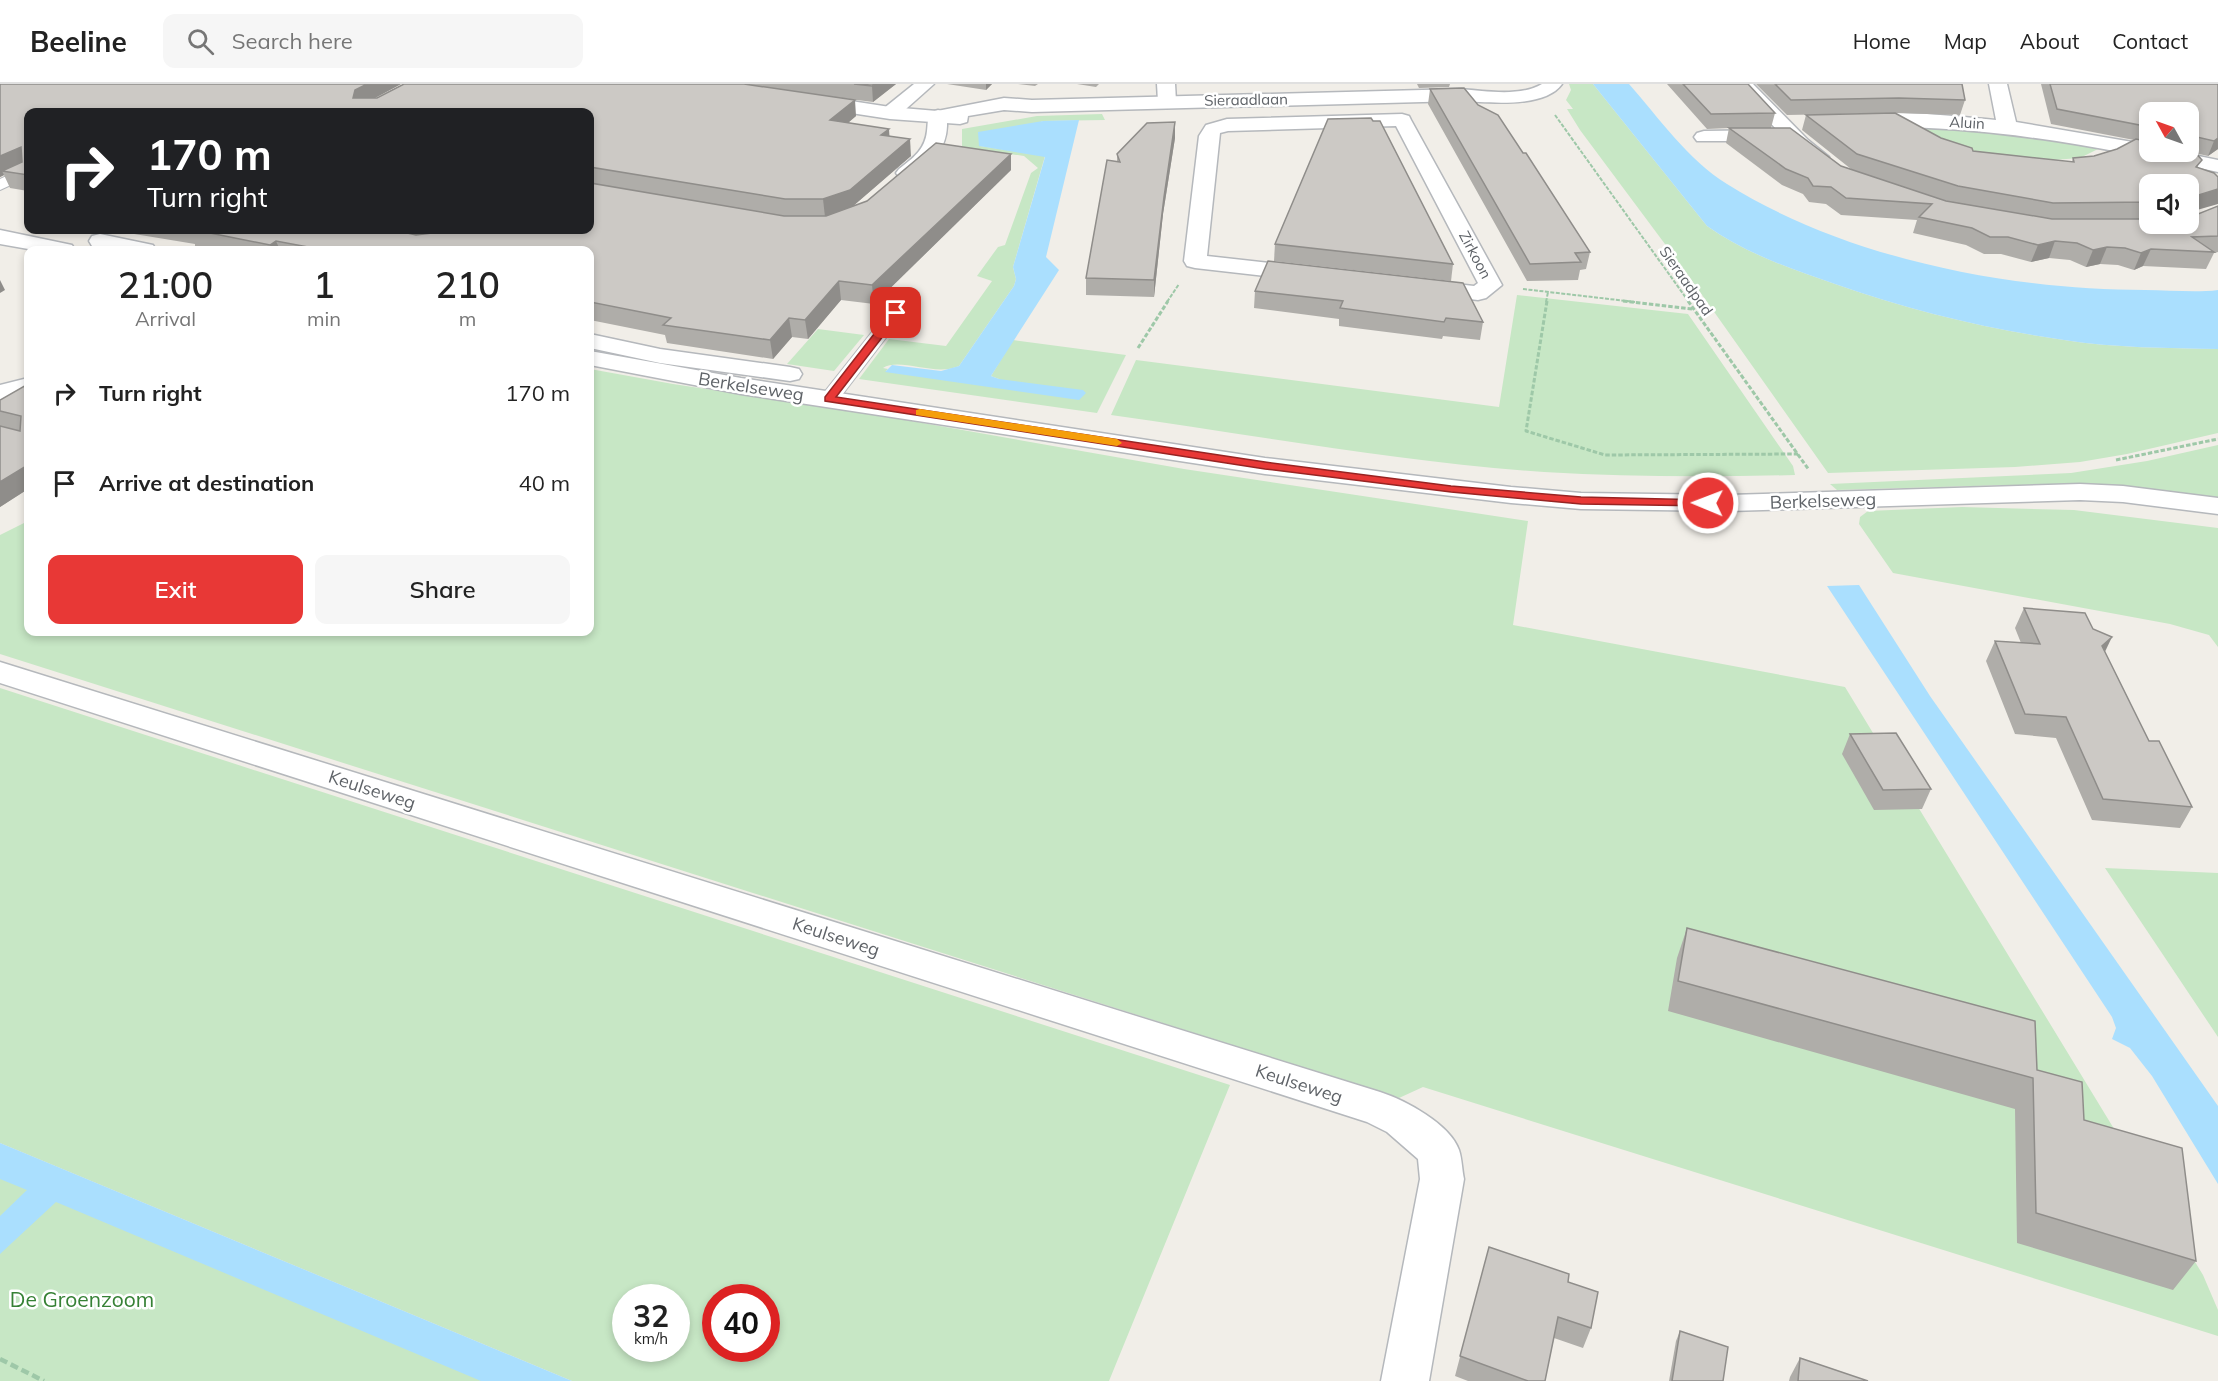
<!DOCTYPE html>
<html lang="en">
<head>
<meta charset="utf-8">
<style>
  body { margin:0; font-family:Mulish,sans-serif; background:#f6f6f6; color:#222; height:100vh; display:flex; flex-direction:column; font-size:22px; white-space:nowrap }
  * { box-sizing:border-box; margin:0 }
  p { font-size:20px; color:#767676 }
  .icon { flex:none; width:33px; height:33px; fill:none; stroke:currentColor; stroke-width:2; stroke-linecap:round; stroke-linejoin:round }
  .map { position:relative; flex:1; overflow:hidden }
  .side { position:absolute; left:24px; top:162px; width:570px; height:390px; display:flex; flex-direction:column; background:#fff; border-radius:12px; box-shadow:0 3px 9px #0003 }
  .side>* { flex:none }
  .guide { position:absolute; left:24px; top:24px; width:570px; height:126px; border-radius:12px; box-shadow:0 3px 9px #0003; background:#202124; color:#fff; overflow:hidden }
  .needle { width:39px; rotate:310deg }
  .buttons { position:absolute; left:2139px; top:18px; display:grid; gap:12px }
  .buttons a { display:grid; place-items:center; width:60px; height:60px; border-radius:12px; background:#fff; box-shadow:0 3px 9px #0003; font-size:30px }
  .speed { position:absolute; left:612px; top:1200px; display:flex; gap:12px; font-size:30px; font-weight:700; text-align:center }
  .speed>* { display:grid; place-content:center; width:78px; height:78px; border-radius:50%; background:#fff; box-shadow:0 3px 9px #0003; line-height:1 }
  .speed small { font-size:15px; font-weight:400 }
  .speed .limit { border:9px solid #d22; background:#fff; color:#111 }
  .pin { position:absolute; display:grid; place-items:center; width:51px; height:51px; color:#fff; margin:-26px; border-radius:12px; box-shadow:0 3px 9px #0006 }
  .me { position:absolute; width:66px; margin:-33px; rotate:271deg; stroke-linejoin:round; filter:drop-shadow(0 0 4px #0008) }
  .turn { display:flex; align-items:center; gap:21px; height:126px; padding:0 24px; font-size:27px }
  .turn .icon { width:78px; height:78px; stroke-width:2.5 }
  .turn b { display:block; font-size:42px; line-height:51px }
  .eta { display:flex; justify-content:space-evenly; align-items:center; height:102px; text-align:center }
  .eta b { font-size:36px; font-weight:600; line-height:42px }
  .cta { display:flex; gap:12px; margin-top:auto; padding:12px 24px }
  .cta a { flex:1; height:69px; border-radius:12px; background:#e83836; color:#fff; font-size:24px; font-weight:600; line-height:69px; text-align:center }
  .cta a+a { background:#f6f6f6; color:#222 }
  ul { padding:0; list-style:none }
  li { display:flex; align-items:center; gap:18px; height:90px; padding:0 24px }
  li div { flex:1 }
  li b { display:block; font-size:22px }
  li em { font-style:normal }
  header { display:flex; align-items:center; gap:36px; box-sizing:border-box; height:84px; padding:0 30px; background:#fff; border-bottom:2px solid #e0e0e0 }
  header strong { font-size:28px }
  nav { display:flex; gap:33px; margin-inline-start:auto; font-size:21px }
  .search { width:420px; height:54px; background:#f6f6f6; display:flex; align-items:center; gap:15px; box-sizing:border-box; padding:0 21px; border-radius:12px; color:#767676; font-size:22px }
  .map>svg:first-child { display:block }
  .green { fill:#c7e7c5; fill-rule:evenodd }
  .water { fill:#aadffe }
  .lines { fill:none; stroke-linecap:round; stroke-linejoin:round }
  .service-casing { stroke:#b5b8bc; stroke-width:2 }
  .minor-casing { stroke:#b5b8bc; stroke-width:3 }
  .tertiary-casing { stroke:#b5b8bc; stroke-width:3 }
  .path-far2 { stroke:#9ec8a8; stroke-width:2; stroke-dasharray:4 1.5; stroke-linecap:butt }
  .path-far1 { stroke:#9ec8a8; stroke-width:3; stroke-dasharray:4.5 2; stroke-linecap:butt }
  .path { stroke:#9ec8a8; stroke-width:4.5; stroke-dasharray:8 4; stroke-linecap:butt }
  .service { fill:#fff; fill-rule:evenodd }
  .minor { fill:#fff; fill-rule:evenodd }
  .tertiary { fill:#fff; fill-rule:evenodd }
  .wall { fill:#afada9; fill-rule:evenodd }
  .shaded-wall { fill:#8f8d8a }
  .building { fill:#ccc9c5; stroke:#8f8d8a; stroke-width:1.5 }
  .route { fill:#e83836; stroke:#972423; stroke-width:1.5 }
  .slow { fill:#f59e0b }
  .labels { text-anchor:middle; stroke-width:5; stroke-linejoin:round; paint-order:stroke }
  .far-street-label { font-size:15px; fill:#5f6368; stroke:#fff }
  .street-label { font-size:18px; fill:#5f6368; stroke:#fff }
  .near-park-label { font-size:21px; fill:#368135; stroke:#fff }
</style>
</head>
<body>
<header>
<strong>Beeline</strong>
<div class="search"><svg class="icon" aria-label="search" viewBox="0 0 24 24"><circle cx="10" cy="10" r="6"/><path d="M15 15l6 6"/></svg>Search here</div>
<nav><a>Home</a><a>Map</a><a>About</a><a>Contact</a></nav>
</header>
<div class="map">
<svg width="2218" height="1297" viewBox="0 0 2218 1297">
  <rect width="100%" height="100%" fill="#f1eee8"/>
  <g class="green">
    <path d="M1569,0H1593L1707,142C1745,169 1791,185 1835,200C1909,226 1986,245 2064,256C2115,264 2167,264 2218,265V349L2127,370L2080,378L2015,383L1828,389L1688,191L1580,46L1567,25H1573L1566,16L1571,6Z"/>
    <path d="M1102,30L1105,36L1043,37L980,62L1045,72L1013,183L1016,195L1014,202L959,282C935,293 900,273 883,284L888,285L886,287L999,295L991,292L1013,256L1126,271L1097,329L859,295L889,255L946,262L992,197L977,192L998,163L1005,161L1031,89L1038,84L1024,72L962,63V45L1037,32Z"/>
    <polygon points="1919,43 1982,44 2102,63 2080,74 2039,77 1989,72 1947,60"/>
    <path d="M1517,211L1688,230L1793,382L1795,391C1711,393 1628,393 1544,388C1399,378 1255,351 1111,331L1136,276L1499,323Z"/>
    <polygon points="818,245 864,251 834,287 787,280"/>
    <polygon points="590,285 673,300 860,328 1184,385 1528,437 1513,541 1845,603 2203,1191 2218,1226 2218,1252 1423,1003 1399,1014 0,570 0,451 28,437 28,548 590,548"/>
    <polygon points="2218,361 2218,416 2070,402 2007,401 1837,406 1830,400 2071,389 2147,377"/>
    <polygon points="1962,423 2074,426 2218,444 2218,563 2209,551 2170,540 1893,489 1859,440 1860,433 1868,427"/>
    <path d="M0,604L1230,1001L1109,1297H572L0,1059ZM626,1214H676V1264H626ZM716,1214H766V1264H716Z"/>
    <polygon points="2105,784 2218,789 2218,953"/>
    <polygon points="0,1093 486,1297 0,1297"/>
  </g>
  <g class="water">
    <path d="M1593,0H1629C1659,34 1688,76 1727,100C1845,174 2008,206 2145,206C2169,206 2195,209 2218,206V265C2167,264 2115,264 2064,256C1986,245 1909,226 1835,200C1791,185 1745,169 1707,142Z"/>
    <polygon points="1079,36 1046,173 1059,186 991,292 999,295 1083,306 1086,309 1079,316 885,288 892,281 941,287 959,282 1014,202 1016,195 1013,183 1045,73 979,62 978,48 1043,37"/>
    <polygon points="1859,501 1930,612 2218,1022 2218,1100 2152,992 2130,964 2112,955 2116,944 2112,933 1827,502"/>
    <polygon points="0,1059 17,1066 572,1297 481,1297 56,1118 0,1170 0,1132 27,1106 0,1095"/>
  </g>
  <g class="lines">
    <defs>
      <g id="service">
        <polygon points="28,82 28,93 0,106 0,95"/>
        <polygon points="896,224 902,225 905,229 836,319 822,319 819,315 822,311 890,225"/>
      </g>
      <g id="minor">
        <polygon points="914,0 934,0 897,33 883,33 881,29 883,25"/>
        <polygon points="1157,0 1175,0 1176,17 1174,21 1160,21 1158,17"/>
        <polygon points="1734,0 1753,0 1808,56 1829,73 1826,77 1812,77 1782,52 1780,55 1773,57 1697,57 1694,53 1697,49 1704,47 1777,46"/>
        <path d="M1989,0H2007L2016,38L2150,61V68H2179L2218,76V88C2097,62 1988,41 1863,43L1856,41L1853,37L1856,33C1890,24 1960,33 1996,36Z"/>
        <path d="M938,26L945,28C948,33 947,36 947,42C946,67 931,78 913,93H899L896,89L899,85C913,74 925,66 927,47C928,40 927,34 931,28Z"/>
        <path d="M1402,30L1409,32L1411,36L1502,201L1486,214L1478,216L1195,184L1187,182L1184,177L1199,52L1206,41L1227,35ZM1396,42L1478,199L1474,202L1207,172L1220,49L1228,47Z"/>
        <polygon points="100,150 153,161 156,166 115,166 92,162 89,157 92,152"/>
        <polygon points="590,250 660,265 790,283 799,285 802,290 799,295 790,297 660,279 590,264"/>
        <polygon points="28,294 28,309 0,317 0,301"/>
        <path d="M0,578L1380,1008C1405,1016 1450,1040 1459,1066C1462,1075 1462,1086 1464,1095L1429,1297H1381L1420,1095L1418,1075L1387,1048L1367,1038L0,599Z"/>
      </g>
      <g id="tertiary">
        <path d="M1542,0H1562C1544,25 1488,18 1461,17L1032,28L1004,26L968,32L967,38L960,40L890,35L812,23L805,21L803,17L805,13L812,11L890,23L937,27L1004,14L1032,16L1461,5C1486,7 1520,13 1542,0Z"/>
        <polygon points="0,146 72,161 75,166 34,166 0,160"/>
        <polygon points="590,267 741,294 1265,374 1511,403 1581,409 1729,411 2080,400 2123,402 2218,414 2218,430 2123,418 2080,416 1729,427 1581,425 1511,419 1265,390 741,310 590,281"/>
      </g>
    </defs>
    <use href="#service" class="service-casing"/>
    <use href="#minor" class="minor-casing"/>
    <use href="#tertiary" class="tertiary-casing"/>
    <g class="path-far2">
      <polyline points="1555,31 1689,218"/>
      <polyline points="1523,205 1635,218"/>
      <polyline points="1167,218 1179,200"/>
      <polyline points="1546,218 1548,208"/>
    </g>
    <g class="path-far1">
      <polyline points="1547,217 1526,347 1605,371 1798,370"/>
      <polyline points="1623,217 1692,225"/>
      <polyline points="1688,217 1809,386"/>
      <polyline points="1138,264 1168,217"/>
      <polyline points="2116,376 2218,355"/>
    </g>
    <polyline class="path" points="0,1275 44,1297"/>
    <use href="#service" class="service"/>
    <use href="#minor" class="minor"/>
    <use href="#tertiary" class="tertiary"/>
  </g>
  <g class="wall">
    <polygon points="0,0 401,0 375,14 377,14 404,0 896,0 873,18 796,8 856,32 848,39 890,52 911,72 853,122 1011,86 874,220 841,216 808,255 792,253 773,275 667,259 665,251 590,236 590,166 217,166 195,162 195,160 110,146 440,146 435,149 590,146 590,28 28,28 28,107 10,104 4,91 0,93"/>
    <polygon points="947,0 992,0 986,6"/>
    <polygon points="1018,0 1038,0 1035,2"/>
    <polygon points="1077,0 1099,0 1096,3"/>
    <polygon points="1417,0 1450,0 1449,3 1419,4"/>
    <path d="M1667,0H1748L1775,29L1771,44L1841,82L1851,85L1802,46L1806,31L1941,54L1973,67L2072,78L2073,74L2094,72L2117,65L2134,56L2051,40L2041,0H2218V65L2208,72L2195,69L2198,84L2214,89L2188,132V100H2150V135L2188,140L2218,122V168L2214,169L2206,185L2143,182L2134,186L2118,181L2100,180L2086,183L2070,176L2049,174L2031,178L2001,170H1984L1966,161L1913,149L1917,136L1841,131L1826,120L1809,118L1803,110L1782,101L1726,59L1729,44L1707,45ZM2150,28H2188V68H2150Z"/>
    <polygon points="1756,0 1962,0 1965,16 1960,31 1894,29 1787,31"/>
    <polygon points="1430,5 1590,168 1586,185 1580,186 1578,196 1527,197 1428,20"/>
    <polygon points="1175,38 1175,54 1163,130 1154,213 1086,211 1086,194 1117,77 1117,70"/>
    <polygon points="1275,160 1453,180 1451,197 1274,177"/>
    <polygon points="1463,199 1483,238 1480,256 1443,252 1442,255 1339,242 1339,235 1254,224 1255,207"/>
    <polygon points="28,300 28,405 0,423 0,316"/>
    <polygon points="2024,524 2105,568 2149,657 2192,723 2180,744 2092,736 2056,654 2015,650 1986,577 1995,557 2021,559 2015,544"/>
    <polygon points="1850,650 1931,705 1922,725 1874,726 1842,670"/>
    <polygon points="1687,844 2037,986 2084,1036 2196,1177 2173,1206 2017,1159 2015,1025 1668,927 1677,874"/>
    <polygon points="1489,1163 1568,1198 1591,1244 1583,1264 1554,1254 1545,1297 1468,1297 1455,1292"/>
    <polygon points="1680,1247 1723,1297 1669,1297 1676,1257"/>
    <polygon points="1800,1274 1868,1297 1789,1297 1790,1293"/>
  </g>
  <g class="shaded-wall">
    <polygon points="367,0 401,0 360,22 353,14 355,6"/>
    <polygon points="875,0 896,0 873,18 872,2"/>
    <polygon points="986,0 992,0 986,6"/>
    <polygon points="855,16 856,32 831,53 830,36"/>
    <polygon points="1175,38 1175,54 1163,130 1154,213 1154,196 1164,113"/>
    <polygon points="889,45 890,61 881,51"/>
    <polygon points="2218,54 2218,65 2208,72 2214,57"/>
    <polygon points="910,55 911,72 852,123 825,133 823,115"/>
    <polygon points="21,63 28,80 2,87 4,91 0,93 0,72"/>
    <polygon points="1011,70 1011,86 874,220 872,201"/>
    <polygon points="2218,105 2218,120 2190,128 2193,121 2195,112"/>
    <polygon points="408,146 440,146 416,159 407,149"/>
    <polygon points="276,157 280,166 272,166 270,161"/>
    <polygon points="2055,157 2049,174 2031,178 2038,161"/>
    <polygon points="2107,163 2100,180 2086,183 2093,166"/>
    <polygon points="2151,165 2143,182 2134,186 2141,169"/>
    <polygon points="0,196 5,206 0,209"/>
    <polygon points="839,197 841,216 808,255 805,236"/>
    <polygon points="789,234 792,253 773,275 770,256"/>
    <polygon points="28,381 28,405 0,423 0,398"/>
    <polygon points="2112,553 2102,574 2102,562"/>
  </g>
  <g class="building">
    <polygon points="0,0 367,0 355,6 353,14 377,14 404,0 744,0 855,16 830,36 889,45 881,51 910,55 850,106 823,115 785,115 590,83 590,28 28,28 28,91 2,87 22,78 21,63 0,72"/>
    <polygon points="854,0 875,0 872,2"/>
    <polygon points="1683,0 1748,0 1775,29 1711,30"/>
    <polygon points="1775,0 1962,0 1965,16 1899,14 1791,16"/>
    <polygon points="2050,0 2218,0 2218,54 2214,57 2188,51 2188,28 2150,28 2150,43 2057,25"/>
    <polygon points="1464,4 1478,21 1498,31 1523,69 1526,69 1590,168 1575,169 1581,178 1530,180 1430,5"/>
    <polygon points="1895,29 1941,54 1972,64 1973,67 2074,78 2073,74 2094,72 2117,65 2136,55 2150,58 2150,68 2188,68 2188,66 2194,67 2202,76 2196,83 2214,89 2218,93 2218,105 2195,112 2193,121 2188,121 2188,100 2150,100 2150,118 2053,119 1958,102 1857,70 1806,31"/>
    <polygon points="1371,34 1373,37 1380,37 1453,180 1275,160 1328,35"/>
    <polygon points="1175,38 1164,113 1154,196 1086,194 1107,76 1120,78 1117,70 1147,39"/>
    <polygon points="1729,44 1790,44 1841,82 1946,117 2052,135 2150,135 2150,140 2188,140 2188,134 2218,122 2218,152 2192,153 2214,168 2151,165 2141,169 2125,164 2107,163 2093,166 2077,159 2055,157 2038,161 2008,153 1990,153 1972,144 1919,133 1932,120 1846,114 1831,103 1813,102 1808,94 1786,85"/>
    <polygon points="936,59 1011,70 872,201 839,197 805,236 789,234 770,256 663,241 671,234 590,218 590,166 324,166 276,157 270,161 195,146 408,146 407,149 416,151 440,148 444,146 590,146 590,99 784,132 826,132 867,117"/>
    <polygon points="1268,177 1463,199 1483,238 1446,234 1444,238 1340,224 1343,217 1255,207"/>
    <polygon points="28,300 28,381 0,398 0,342 20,347 21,332 0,327 0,316"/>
    <polygon points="2024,524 2085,529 2093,545 2112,553 2102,562 2149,657 2159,657 2192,723 2103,715 2066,633 2025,630 1995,557 2040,560"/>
    <polygon points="1896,649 1931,705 1883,706 1850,650"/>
    <polygon points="1687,844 2035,937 2037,986 2082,998 2084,1036 2182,1064 2196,1177 2036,1129 2033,994 1678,897"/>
    <polygon points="1489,1163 1569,1190 1568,1198 1598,1208 1591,1244 1558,1233 1545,1297 1528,1297 1460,1272"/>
    <polygon points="1680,1247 1728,1263 1723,1297 1672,1297"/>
    <polygon points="1800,1274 1868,1297 1798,1297"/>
  </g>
  <polygon class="route" points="896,226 901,229 836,313 1265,378 1451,402 1581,413 1708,416 1713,419 1708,422 1581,420 1451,408 1265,385 825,317 825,313 892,227"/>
  <polygon class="slow" points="920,325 1117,355 1122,359 1117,362 916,331 916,326"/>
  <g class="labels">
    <g class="far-street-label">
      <text transform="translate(1246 16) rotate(-1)" y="5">Sieraadlaan</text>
      <text transform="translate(1967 39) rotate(3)" y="5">Aluin</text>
      <text transform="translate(1475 171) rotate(62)" y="5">Zirkoon</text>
      <text transform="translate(1686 197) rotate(55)" y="5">Sieraadpad</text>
    </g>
    <g class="street-label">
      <text transform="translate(751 303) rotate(9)" y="6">Berkelseweg</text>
      <text transform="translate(1823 417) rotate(-2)" y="6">Berkelseweg</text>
      <text transform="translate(372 706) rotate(18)" y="6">Keulseweg</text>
      <text transform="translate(836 853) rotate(18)" y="6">Keulseweg</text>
      <text transform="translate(1299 1000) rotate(18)" y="6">Keulseweg</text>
    </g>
    <g class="near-park-label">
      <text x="82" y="1223">De Groenzoom</text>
    </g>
  </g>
</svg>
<div class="buttons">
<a><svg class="needle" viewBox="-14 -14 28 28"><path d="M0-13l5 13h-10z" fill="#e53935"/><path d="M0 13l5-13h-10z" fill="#767676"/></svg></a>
<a><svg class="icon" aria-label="sound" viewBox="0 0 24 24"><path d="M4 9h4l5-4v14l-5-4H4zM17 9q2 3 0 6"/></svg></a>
</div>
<div class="speed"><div>32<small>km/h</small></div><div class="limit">40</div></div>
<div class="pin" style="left:896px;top:229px;background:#d93025"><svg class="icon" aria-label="arrive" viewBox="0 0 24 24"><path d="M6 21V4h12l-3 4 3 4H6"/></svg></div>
<svg class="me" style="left:1708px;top:419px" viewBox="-20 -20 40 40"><circle r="17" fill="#e83836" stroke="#fff" stroke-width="3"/><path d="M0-11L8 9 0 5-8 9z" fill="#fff"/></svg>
<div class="guide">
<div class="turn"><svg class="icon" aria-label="right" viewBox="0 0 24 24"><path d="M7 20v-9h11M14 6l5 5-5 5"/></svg><div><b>170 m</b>Turn right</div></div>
</div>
<section class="side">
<div class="eta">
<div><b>21:00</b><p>Arrival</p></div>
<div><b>1</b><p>min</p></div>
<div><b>210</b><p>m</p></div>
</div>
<ul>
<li><svg class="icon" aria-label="right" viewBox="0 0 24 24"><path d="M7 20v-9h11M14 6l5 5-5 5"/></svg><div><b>Turn right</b></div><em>170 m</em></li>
<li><svg class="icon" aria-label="arrive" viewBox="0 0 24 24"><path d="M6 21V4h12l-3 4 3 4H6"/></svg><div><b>Arrive at destination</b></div><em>40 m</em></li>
</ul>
<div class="cta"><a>Exit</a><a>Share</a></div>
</section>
</div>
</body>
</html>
